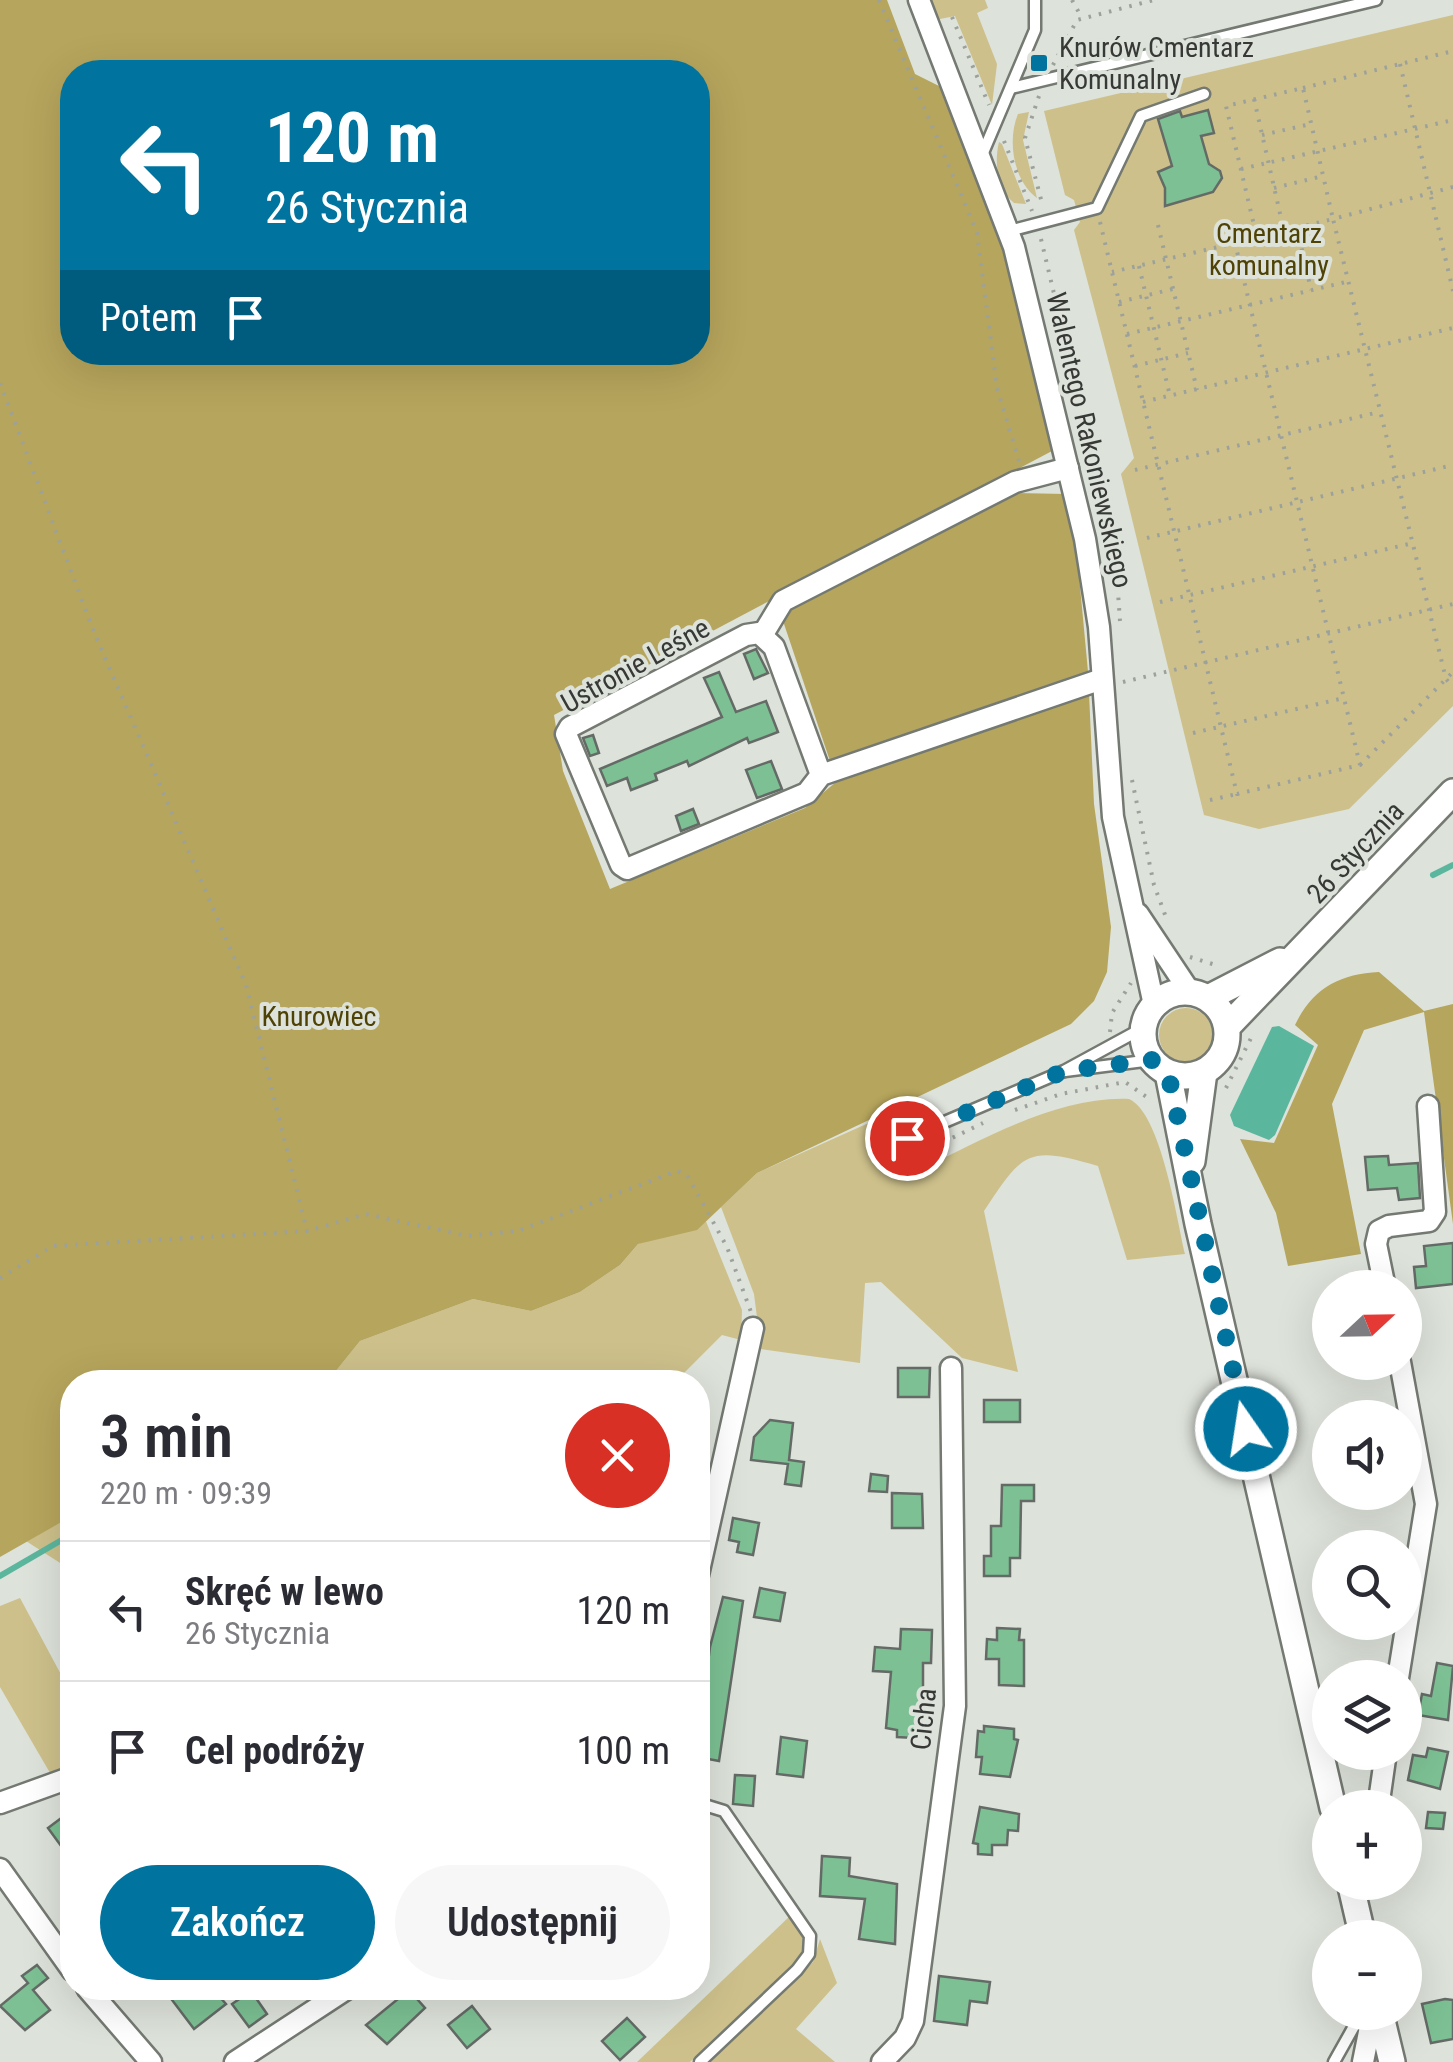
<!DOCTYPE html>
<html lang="pl">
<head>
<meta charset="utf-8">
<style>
  body { margin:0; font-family:"Roboto Condensed",sans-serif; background:#f7f7f7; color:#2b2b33; height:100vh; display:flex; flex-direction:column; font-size:38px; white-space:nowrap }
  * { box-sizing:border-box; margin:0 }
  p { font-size:32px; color:#7c7c81 }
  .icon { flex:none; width:55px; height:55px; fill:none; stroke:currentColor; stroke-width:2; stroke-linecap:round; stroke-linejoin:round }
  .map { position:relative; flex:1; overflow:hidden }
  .sheet { position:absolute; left:60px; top:1370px; width:650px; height:630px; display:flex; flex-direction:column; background:#fff; border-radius:40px; box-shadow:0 10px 40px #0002 }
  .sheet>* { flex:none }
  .banner { position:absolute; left:60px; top:60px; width:650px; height:305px; border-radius:40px; box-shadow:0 10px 40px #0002; background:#00749e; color:#fff; overflow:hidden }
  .needle { width:65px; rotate:68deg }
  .tools { position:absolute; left:1312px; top:1270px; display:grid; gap:20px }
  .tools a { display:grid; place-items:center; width:110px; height:110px; border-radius:50%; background:#fff; box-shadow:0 10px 40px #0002; font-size:50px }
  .pin { position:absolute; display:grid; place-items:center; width:85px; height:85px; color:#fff; margin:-42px; border:5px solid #fff; border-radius:50%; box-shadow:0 2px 10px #0007 }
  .me { position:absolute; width:110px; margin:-55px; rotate:347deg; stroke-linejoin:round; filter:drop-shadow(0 0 8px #0008) }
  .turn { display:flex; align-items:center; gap:35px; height:210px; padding:0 40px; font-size:45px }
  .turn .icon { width:130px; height:130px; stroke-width:2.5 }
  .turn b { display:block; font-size:70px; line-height:85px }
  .then { display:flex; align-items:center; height:95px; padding:0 40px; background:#0003; gap:20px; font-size:38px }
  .round { display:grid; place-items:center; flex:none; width:105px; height:105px; border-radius:52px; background:#f7f7f7 }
  .summary { display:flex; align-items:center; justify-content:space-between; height:170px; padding:0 40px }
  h1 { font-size:60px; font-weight:600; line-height:75px }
  .primary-button { display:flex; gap:20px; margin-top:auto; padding:20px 40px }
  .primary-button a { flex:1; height:115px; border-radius:60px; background:#00749e; color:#fff; font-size:40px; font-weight:600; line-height:115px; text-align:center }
  .primary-button a+a { background:#f7f7f7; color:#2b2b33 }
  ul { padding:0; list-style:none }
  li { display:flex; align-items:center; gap:30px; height:140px; padding:0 40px; border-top:2px solid #e1e1e2 }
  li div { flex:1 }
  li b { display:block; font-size:38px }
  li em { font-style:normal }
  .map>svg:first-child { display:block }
  .green { fill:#cdc08b }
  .forest { fill:#b6a55c; fill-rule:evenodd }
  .water { fill:#5bb69e }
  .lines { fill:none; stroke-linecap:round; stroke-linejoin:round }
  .stream { stroke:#5bb69e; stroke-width:6 }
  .building { fill:#7cc093; stroke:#646b66; stroke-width:2.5 }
  .service-casing { stroke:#747972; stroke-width:15 }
  .minor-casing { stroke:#747972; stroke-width:25 }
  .tertiary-casing { stroke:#747972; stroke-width:30 }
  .path { stroke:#9da19b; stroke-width:4; stroke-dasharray:2.5 8; stroke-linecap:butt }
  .service { stroke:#fff; stroke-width:10 }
  .minor { stroke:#fff; stroke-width:20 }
  .tertiary { stroke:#fff; stroke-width:25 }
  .route { stroke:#00749e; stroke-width:18; stroke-dasharray:0 32.4 }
  .poi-dot { fill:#00749e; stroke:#dde2da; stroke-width:4 }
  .labels { text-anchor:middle; stroke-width:8; stroke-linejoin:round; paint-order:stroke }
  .poi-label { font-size:28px; fill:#373936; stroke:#dde2da; text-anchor:start }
  .park-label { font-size:28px; fill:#4e4205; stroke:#dde2da }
  .street-label { font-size:28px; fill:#373936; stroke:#dde2da }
</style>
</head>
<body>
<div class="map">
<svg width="1453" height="2062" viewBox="0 0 1453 2062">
  <rect width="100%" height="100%" fill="#dde2da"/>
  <g class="green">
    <polygon points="930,0 985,0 988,8 977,13 997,64 992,105 955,16 935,20"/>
    <polygon points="1453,15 1453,706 1349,809 1259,829 1204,815 1121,474 1134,458 1074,230 1080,222 1074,200 1065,195 1044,111"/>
    <path d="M1029,112L1023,140L1037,198C1013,180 1007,140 1018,114Z"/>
    <path d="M999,142L1002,144L1026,204L1014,203C997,189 994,162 999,142Z"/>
    <circle cx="1186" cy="1035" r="27"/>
    <path d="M1129,1099C1161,1113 1177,1220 1185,1254L1127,1260L1098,1166C1027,1145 1023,1152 984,1211L1018,1372L962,1358L881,1282L865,1283L860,1363L761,1349L754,1294L721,1207L757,1173L891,1113L917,1171C981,1141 1056,1096 1129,1099Z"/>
    <polygon points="705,1219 742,1310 741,1340 722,1335 675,1382 315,1382 331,1377 360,1341 473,1299 531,1311 580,1292 620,1265 638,1244"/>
    <polygon points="72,1516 72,1569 71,1570 26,1541"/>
    <polygon points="20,1598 72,1695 72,1768 53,1778 0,1687 0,1606"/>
    <polygon points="791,1915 806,1945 802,1957 690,2062 637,2062"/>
    <polygon points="820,1939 837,1983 796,2029 835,2062 707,2062 813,1962"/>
  </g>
  <g class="forest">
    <path d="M0,0H887L915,74L945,89L1002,232L1052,451L554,715L563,771L610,889L805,808L836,782L1089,693L1094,804L1111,927L1107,972L1094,1001L1071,1024L757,1173L697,1230L638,1244L620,1265L580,1292L531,1311L473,1299L360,1341L331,1377L315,1382H286L260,1374L247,1382H72V1516L0,1557ZM72,72H698V352H72Z"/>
    <polygon points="1010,493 1066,494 1076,544 1088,672 830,761 779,609"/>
    <path d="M1379,972L1424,1011L1453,1004V1224L1424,1012L1364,1030L1332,1104L1361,1254L1288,1266L1276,1213L1240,1139L1274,1143L1318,1045L1295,1025C1312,989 1339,974 1379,972Z"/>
  </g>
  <polygon class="water" points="1279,1026 1314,1046 1275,1135 1269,1140 1234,1126 1230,1115 1272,1027"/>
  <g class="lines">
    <g class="stream">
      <polyline points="1433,875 1453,865"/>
      <polyline points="0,1576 72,1534"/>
    </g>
  </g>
  <g class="building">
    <polygon points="1208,110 1214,133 1201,136 1209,164 1220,171 1222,178 1213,192 1165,206 1165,188 1158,172 1172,166 1158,119 1180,111 1182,117"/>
    <polygon points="756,649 768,673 754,679 744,654"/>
    <polygon points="719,672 736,712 766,701 778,732 749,743 747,738 689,766 687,761 655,774 657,780 631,790 627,778 607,786 600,769 722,717 704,678"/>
    <polygon points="593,735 599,753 590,756 583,738"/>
    <polygon points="771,761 782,789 757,798 746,770"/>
    <polygon points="693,809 699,824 681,831 676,816"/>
    <polygon points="1388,1156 1389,1165 1418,1163 1420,1198 1399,1200 1397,1188 1368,1190 1365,1157"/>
    <polygon points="1453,1243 1453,1284 1416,1288 1414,1267 1426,1266 1424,1246"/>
    <polygon points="898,1368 930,1368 929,1397 898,1397"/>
    <rect x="984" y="1400" width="36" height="22"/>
    <polygon points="770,1420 793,1423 789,1460 804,1462 801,1486 785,1484 788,1464 751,1460 754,1437"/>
    <polygon points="871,1474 888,1476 887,1492 869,1491"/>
    <polygon points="1002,1485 1034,1485 1034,1501 1021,1501 1020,1558 1010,1558 1010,1576 984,1576 984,1556 991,1556 991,1526 1001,1526"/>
    <polygon points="892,1493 922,1494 923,1528 892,1528"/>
    <polygon points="733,1518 759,1523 753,1555 737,1552 739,1542 729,1540"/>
    <polygon points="760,1588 785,1593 780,1621 754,1617"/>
    <polygon points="723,1597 743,1601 719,1761 703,1758 708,1727 700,1725 710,1647"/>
    <polygon points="997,1628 1020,1629 1019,1640 1024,1640 1024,1686 999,1685 999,1659 986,1659 987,1639 997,1640"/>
    <polygon points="901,1629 932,1630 931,1663 923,1663 923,1732 914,1731 914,1738 897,1737 897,1730 886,1728 891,1672 873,1671 875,1647 900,1649"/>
    <polygon points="1437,1663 1453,1666 1448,1720 1418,1715 1422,1694 1431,1696"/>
    <polygon points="984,1726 1014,1729 1014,1739 1018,1740 1010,1777 980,1774 982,1757 976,1757 978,1731 984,1732"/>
    <polygon points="781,1737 807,1741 803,1777 777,1774"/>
    <polygon points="1428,1748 1448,1752 1440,1789 1408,1780 1413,1755 1426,1757"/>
    <polygon points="735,1775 755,1776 753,1806 733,1804"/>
    <polygon points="980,1807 1019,1814 1018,1831 1008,1830 1007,1845 992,1845 992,1855 978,1854 978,1844 973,1843"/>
    <polygon points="72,1810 72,1861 48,1828"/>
    <polygon points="1428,1812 1445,1813 1443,1829 1426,1828"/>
    <polygon points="822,1856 850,1858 849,1876 897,1884 895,1944 859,1939 865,1899 820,1896"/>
    <polygon points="37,1965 48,1978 33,1990 50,2010 25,2030 0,2006 28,1983 22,1976"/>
    <polygon points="939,1976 990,1982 987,2003 970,2001 967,2025 934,2021"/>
    <polygon points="163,1988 212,1988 226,2004 194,2029"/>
    <polygon points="409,1990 425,2008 387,2044 366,2025"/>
    <polygon points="251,1991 267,2014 249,2027 232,2004"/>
    <polygon points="1445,1999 1453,2000 1453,2039 1431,2043 1422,2004"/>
    <polygon points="472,2006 490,2029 467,2048 448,2025"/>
    <polygon points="627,2018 645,2037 620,2060 602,2041"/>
  </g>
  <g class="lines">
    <defs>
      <g id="service">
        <polyline points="1011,88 1376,0"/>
        <polyline points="982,155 1035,30 1035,0"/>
        <polyline points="1009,231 1097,208 1141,116 1204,94"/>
        <polyline points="1065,1071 1152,1060"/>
        <polyline points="907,1138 1064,1071 1143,1028"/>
        <polyline points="698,1803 724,1811 810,1936 809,1954 797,1970 700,2062"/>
        <polyline points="1334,2062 1362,2012"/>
      </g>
      <g id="minor">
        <polyline points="919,0 1014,247 1085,539 1099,627 1113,817 1154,1005"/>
        <polyline points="763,634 783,601 1015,482 1068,468"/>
        <polyline points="821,775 774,647 759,633 746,635 570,727 566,734 621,865 627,869 807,793 821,775 1102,679"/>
        <polyline points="1138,914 1190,992"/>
        <polyline points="1385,1288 1376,1244 1379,1231 1389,1226 1429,1221 1435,1212 1428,1106"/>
        <polyline points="698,1575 753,1328"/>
        <polyline points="1398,1678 1426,1504 1400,1362"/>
        <polyline points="0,1803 72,1777"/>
        <polyline points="1378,1808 1386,1752"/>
        <polyline points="0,1869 72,1970"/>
        <polyline points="87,1988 151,2062"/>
        <polyline points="235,2062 348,1988"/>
        <polyline points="882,2062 905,2038 913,2021 955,1706 951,1368"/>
        <polyline points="1363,2062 1373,2012"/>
      </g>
      <g id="tertiary">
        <circle cx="1185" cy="1034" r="42"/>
        <polyline points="1208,998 1280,961"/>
        <polyline points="1227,1027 1453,792"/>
        <polyline points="1168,1073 1198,1224 1333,1808"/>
        <polyline points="1192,1161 1204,1072"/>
        <polyline points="1350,1882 1363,1938"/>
        <polyline points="1380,2012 1392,2062"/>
      </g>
    </defs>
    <use href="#service" class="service-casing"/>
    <use href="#minor" class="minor-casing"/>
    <use href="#tertiary" class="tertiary-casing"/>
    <g class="path">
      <polyline points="879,0 977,233 997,388 1019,461"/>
      <polyline points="1072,0 1082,18"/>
      <polyline points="952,17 989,105"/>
      <polyline points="1400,64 1453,291"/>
      <polyline points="1053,65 1077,20 1154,0"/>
      <polyline points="1303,88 1453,51"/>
      <polyline points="1039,96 1025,138 1043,207"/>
      <polyline points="1254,99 1284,231"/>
      <polyline points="1262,135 1311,124"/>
      <polyline points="1004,141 1032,211"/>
      <polyline points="1241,169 1453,120"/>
      <polyline points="1453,187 1333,219 1446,679 1453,687"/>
      <polyline points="1274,188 1323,176"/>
      <polyline points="1100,222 1112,272 1237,794 1360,765 1235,243 1112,272"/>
      <polyline points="1158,225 1197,390"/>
      <polyline points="1297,228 1311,290"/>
      <polyline points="1041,239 1115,550 1120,621"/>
      <path d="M1235,243C1268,235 1301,227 1333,219L1303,88L1226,106L1257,238"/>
      <polyline points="1139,266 1170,396"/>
      <polyline points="1119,302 1173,289"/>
      <polyline points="1127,334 1346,282"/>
      <polyline points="1135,366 1188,353"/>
      <polyline points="0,383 94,632 246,985 307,1231"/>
      <polyline points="1143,402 1453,328"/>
      <polyline points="1135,470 1379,412"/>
      <polyline points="1147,538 1453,465"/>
      <polyline points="1160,602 1413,543"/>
      <polyline points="1123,682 1453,604"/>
      <polyline points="1193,733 1344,698"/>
      <polyline points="1360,765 1453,672"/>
      <polyline points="1132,780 1154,885 1167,920"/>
      <polyline points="1210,800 1237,794"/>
      <polyline points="1190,957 1219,966"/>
      <polyline points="1110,1032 1112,1013 1131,983"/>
      <polyline points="1226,1088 1253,1034"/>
      <polyline points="1015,1110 1061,1094 1125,1082 1151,1100"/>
      <polyline points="915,1156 983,1123"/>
      <polyline points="0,1278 53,1246 307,1231 366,1214 467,1236 518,1231 677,1171 687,1175 727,1247 751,1312"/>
    </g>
    <use href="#service" class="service"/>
    <use href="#minor" class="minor"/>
    <use href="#tertiary" class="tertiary"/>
  </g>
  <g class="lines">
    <polyline class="route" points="907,1138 1064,1071 1152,1060 1168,1073 1246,1429"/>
  </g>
  <rect class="poi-dot" x="1029" y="53" width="20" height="20" rx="5"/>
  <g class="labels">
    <g class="poi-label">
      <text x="1059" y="57">Knurów Cmentarz<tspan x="1059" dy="32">Komunalny</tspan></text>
    </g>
    <g class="park-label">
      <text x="1269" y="243">Cmentarz<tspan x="1269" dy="32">komunalny</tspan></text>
      <text x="319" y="1026">Knurowiec</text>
    </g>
    <g class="street-label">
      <text transform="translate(1090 440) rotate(77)" y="10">Walentego Rakoniewskiego</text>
      <text transform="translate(635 665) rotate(-29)" y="10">Ustronie Leśne</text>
      <text transform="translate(1355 852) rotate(-47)" y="10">26 Stycznia</text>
      <text transform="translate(923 1719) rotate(-84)" y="10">Cicha</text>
    </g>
  </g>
</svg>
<div class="tools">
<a><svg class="needle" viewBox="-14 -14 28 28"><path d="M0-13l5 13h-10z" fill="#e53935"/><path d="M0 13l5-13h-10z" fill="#7c7c81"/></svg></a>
<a><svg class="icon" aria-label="sound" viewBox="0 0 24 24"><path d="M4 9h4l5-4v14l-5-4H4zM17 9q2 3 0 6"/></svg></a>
<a><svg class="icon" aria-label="search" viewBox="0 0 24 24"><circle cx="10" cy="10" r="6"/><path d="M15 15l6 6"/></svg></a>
<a><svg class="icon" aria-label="layers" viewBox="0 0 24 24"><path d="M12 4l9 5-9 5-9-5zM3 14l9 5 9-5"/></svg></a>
<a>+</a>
<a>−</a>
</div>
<div class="pin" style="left:907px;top:1138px;background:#d93025"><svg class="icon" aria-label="arrive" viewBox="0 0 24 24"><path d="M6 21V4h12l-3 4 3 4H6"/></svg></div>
<svg class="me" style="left:1246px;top:1429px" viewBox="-20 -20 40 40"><circle r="17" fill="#00749e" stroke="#fff" stroke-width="3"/><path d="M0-11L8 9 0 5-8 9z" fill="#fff"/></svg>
<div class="banner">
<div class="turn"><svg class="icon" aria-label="left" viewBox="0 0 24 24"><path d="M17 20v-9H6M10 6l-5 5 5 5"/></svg><div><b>120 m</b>26 Stycznia</div></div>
<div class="then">Potem<svg class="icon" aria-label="arrive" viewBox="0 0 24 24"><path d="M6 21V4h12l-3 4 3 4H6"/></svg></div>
</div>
<section class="sheet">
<div class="summary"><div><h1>3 min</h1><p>220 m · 09:39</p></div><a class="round" style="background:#d93025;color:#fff"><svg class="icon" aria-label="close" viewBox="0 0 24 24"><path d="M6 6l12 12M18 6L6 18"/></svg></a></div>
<ul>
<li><svg class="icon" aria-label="left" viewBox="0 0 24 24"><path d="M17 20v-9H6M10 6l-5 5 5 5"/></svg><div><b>Skręć w lewo</b><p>26 Stycznia</p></div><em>120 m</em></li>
<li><svg class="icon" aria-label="arrive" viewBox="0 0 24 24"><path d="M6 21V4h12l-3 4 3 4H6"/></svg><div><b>Cel podróży</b></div><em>100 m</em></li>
</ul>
<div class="primary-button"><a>Zakończ</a><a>Udostępnij</a></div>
</section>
</div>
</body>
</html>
